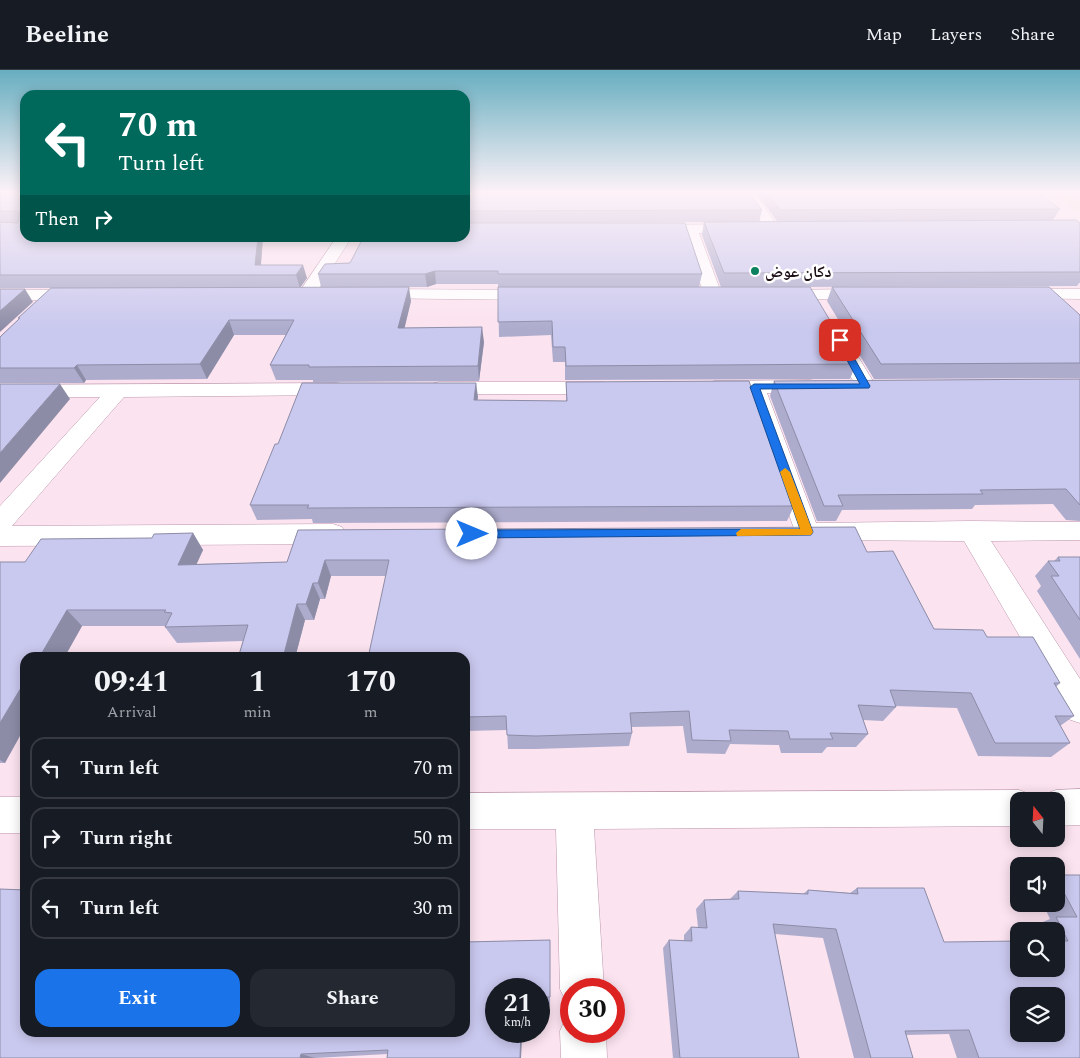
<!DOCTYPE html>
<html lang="en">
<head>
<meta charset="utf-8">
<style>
  body { margin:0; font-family:Spectral,"Noto Naskh Arabic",serif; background:#242831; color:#f1f3f6; height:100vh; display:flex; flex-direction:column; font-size:19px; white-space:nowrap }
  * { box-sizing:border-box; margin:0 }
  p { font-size:16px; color:#9ea1a6 }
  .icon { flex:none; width:28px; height:28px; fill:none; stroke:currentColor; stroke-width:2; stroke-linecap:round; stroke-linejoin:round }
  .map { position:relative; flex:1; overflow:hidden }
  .details { position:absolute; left:20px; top:582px; width:450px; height:385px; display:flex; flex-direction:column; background:#171b24; border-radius:15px; box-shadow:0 2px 12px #0003 }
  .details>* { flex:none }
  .hud { position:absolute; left:20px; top:20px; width:450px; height:152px; border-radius:15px; box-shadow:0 2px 12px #0003; background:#00695c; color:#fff; overflow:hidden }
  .needle { width:32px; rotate:342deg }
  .buttons { position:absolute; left:1010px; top:722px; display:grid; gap:10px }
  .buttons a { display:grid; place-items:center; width:55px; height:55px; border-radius:10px; background:#171b24; box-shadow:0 2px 12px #0003; font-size:25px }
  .speed { position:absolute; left:485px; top:908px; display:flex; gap:10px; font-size:25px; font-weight:700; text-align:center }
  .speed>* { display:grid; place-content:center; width:65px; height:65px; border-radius:50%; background:#171b24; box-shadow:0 2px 12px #0003; line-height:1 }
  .speed small { font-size:12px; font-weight:400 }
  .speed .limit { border:8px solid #d22; background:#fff; color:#111 }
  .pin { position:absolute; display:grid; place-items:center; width:42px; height:42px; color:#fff; margin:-21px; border-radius:10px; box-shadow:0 2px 8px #0006 }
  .me { position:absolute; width:55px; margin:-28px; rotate:90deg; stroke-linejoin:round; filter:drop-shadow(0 0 4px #0008) }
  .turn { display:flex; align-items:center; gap:18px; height:105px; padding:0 15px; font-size:22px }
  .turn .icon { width:65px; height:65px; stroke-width:2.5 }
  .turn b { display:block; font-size:35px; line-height:42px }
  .then { display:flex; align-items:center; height:48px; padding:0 15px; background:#0003; gap:10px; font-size:19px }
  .eta { display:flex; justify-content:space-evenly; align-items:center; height:85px; text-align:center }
  .eta b { font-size:30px; font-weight:700; line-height:35px }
  .action { display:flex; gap:10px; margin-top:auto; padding:10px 15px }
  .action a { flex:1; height:58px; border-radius:15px; background:#1a73e8; color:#fff; font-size:20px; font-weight:700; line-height:58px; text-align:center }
  .action a+a { background:#242831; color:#f1f3f6 }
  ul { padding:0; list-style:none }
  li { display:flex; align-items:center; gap:15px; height:62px; margin:0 10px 8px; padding:0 5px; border:2px solid #363941; border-radius:15px }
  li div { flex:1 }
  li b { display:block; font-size:19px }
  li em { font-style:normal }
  header { display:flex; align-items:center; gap:30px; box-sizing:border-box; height:70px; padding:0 25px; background:#171b24; border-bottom:1px solid #363941 }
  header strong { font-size:24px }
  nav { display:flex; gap:28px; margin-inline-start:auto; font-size:18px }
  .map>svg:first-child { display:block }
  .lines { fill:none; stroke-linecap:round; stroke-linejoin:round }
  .minor-casing { stroke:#bd97ab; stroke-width:1 }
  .primary-casing { stroke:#fff; stroke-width:1 }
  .minor { fill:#fff; fill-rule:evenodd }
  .primary { fill:#fadacb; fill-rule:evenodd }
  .wall { fill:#adaccd; fill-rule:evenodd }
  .shaded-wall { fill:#8d8ca7 }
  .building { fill:#c9c8ee; stroke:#8d8ca7; fill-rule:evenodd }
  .route { fill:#1a73e8; stroke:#114b97 }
  .slow { fill:#f59e0b }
  .poi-dot { fill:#0b8160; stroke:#fff; stroke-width:2 }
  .labels { text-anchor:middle; stroke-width:5; stroke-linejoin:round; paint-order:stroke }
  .far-poi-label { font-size:16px; font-weight:bold; fill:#1e1017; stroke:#fff; text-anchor:start }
</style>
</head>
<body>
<header>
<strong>Beeline</strong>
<nav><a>Map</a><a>Layers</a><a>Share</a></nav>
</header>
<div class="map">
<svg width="1080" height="988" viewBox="0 0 1080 988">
  <rect width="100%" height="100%" fill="#fbe3ef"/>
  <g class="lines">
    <defs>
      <g id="minor">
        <polygon points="742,122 754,122 779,158 777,161 767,161"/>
        <polygon points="741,154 746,155 748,158 746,161 699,163 722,225 719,229 713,230 707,229 704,225 684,163 649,163 644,162 642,159 644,156 649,155"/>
        <polygon points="336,168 351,168 313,228 307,229 301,228 298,224"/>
        <polygon points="371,219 536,220 542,221 545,225 542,229 536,230 365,228 362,224 365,220"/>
        <polygon points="866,219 872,220 875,224 872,228 776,230 770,229 767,225 770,221 776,220"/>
        <polygon points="1019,219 1080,219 1080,229 1013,228 1010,224 1013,220"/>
        <polygon points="0,220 81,220 87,221 90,225 87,229 81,230 0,230"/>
        <polygon points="836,259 843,261 845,265 876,316 873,320 866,322 859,320 856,316 827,265 829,261"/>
        <polygon points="811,310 818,312 821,316 818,320 811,322 767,323 816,453 971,451 1080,452 1080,470 991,471 1080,609 1080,653 1068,649 964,471 815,470 807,473 798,470 746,323 714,323 707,321 704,317 707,313 714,311"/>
        <polygon points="439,312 603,312 610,314 613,318 610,322 603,324 439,324 432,322 429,318 432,314"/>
        <polygon points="338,313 345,315 348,319 345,323 338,325 124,327 12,456 333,454 342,457 346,464 342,471 333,474 0,476 0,436 100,327 0,327 0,315"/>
        <polygon points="1080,719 1080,755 1056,756 1056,731 1040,731 1043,725 1056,720"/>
        <polygon points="1019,720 1032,725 1035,731 1019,731 1019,756 594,759 604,919 571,919 571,936 567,934 560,919 556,759 465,759 465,723"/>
        <rect x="0" y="727" width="25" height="36"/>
        <polygon points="571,943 571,961 606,961 607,988 561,988 560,961 567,945"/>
      </g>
      <polygon id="primary" points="1051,122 1066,122 1080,131 1080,142 1075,141"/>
    </defs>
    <use href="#minor" class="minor-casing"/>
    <use href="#primary" class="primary-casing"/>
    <use href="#minor" class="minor"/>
    <use href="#primary" class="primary"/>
  </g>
  <g class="wall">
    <polygon points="0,122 25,122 25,168 263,168 261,195 307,208 300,217 411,231 404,258 484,272 479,311 313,312 313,310 276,310 270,295 286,265 234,265 207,309 86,310 84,313 0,313 0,267 19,249 18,248 51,218 0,218"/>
    <path d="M465,122L762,140L759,152L777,151L756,122H1031L1060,139L1053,150L1080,153V213H1079L1077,216L787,217L856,294L850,309L565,310V292H553L551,265L499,267L498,214H436L427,217H321L318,204L350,193L465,168ZM704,152L702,165L721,217H699L702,204L585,153Z"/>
    <polygon points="832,217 1080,245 1080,308 874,309 827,231"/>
    <polygon points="1080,309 1080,451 1066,450 1053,434 975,435 972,439 842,440 836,451 817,451 770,326 774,311"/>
    <polygon points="566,312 794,436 787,451 313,453 312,449 257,450 250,435 278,374 476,313 477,330 566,331"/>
    <polygon points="298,460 867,482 934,559 987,567 1060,613 1056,617 1074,646 1060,656 1070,673 1051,687 978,686 957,638 895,636 896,637 883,651 863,650 868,664 856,677 827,677 822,683 781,683 779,675 730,674 725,684 687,683 683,656 632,657 632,663 629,676 536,679 508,679 507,660 465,661 465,588 386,506 331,506 325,529 320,529 314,550 305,550 295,588 238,588 243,571 177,573 165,557 166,556 82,556 64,588 25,588 5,693 0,693 0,492 25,492 152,468 193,463 203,480 196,494 287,492"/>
    <polygon points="1058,487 1080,487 1080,589 1037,521 1041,516 1035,506 1048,491 1054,491"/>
    <polygon points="1056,805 1080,805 1080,988 957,988 949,964 906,965 913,988 854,988 823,868 775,864 799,988 673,988 663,878 669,870 684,871 684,865 691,857 698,857 696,839 704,830 730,829 738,821 803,824 808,820 850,823 857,818 944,872 1056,899 1056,861 1036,861 1033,856 1050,849 1043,834 1056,834"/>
    <polygon points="0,819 25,820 25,962 465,962 465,872 550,870 550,934 539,934 539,919 496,919 496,961 522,961 521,988 387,988 387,984 315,988 0,988"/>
  </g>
  <g class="shaded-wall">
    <polygon points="258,168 263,168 260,205 255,195"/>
    <polygon points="303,195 307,208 300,218 296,205"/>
    <polygon points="435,201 436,214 427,217 425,204"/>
    <polygon points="409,217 411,231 401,273 398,258"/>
    <polygon points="25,219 33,232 0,262 0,241"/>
    <polygon points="229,250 234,265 207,309 200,294"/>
    <polygon points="482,257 484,272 479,311 478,296"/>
    <polygon points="77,295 86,310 84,313 74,298"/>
    <polygon points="476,313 478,327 476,344 474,330"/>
    <polygon points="60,314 70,329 0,413 0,383"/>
    <polygon points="193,463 203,480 189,511 178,495"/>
    <polygon points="325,490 331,506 325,529 318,513"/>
    <polygon points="313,513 320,529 314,550 306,534"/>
    <polygon points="297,534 305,550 295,588 283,588"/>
    <polygon points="67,540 82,556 64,588 39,588"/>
    <polygon points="25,611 25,657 5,693 0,690 0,653"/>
    <polygon points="521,961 522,961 521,988 520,988"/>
    <polygon points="301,984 315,988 300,988"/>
  </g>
  <g class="building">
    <polygon points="0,122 25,122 25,168 258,168 255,195 303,195 296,205 0,205 0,152 18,153 20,143 18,141 0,141"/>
    <polygon points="465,122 749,122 762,140 465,141"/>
    <polygon points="767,122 1036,122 1060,139 780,140"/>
    <polygon points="1076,150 1080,153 1080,202 724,203 704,152"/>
    <polygon points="465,153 685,153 702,204 498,204 498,201 435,201 425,204 318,204 325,194 350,193 363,168 465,168"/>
    <polygon points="409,217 398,258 482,257 478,296 309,297 309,295 270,295 294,250 229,250 200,294 77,295 74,298 0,298 0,267 20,248 18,248 51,218"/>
    <polygon points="498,217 810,217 856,294 566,296 565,277 553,277 552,251 498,252"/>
    <polygon points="832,217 1049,217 1080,245 1080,293 881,294"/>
    <polygon points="0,219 25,219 0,241"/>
    <polygon points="1080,309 1080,435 1066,419 980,420 983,424 838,425 843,436 824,436 774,311"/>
    <polygon points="749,311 794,436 307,438 309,435 250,435 275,374 278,374 302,313 476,313 474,330 567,331 566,312"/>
    <polygon points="0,314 60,314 0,383"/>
    <polygon points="855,457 867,482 893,481 934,559 983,560 987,567 1033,567 1060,613 1054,613 1074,646 1055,646 1070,673 995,673 971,623 890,620 896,637 858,635 868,664 830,663 833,669 790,669 788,661 729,660 731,671 692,670 689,641 630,643 632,663 536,666 507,665 506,646 465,647 465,588 368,588 389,490 325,490 318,513 313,513 306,534 297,534 283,588 238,588 248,555 165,557 172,543 164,542 166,540 67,540 39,588 25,588 25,611 0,653 0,492 25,492 41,469 152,468 154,464 193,463 178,495 287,492 298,460"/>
    <polygon points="1058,487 1080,487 1080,550 1051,506 1059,506 1048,491 1060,491"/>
    <path d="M1056,805H1080V988H979L969,960L905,961L913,988H871L836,859L773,854L799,988H680L669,870L692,871L691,857L707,858L704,830L739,829L738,821L808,824V820L858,824L857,818H924L944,872L1019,871V899H1056V871H1068L1056,847H1077L1056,808ZM1019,926H1056V964H1019Z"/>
    <polygon points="0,819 25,820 25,962 465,962 465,872 550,870 550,927 539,927 539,919 496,919 496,961 521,961 520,988 387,988 388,980 301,984 300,988 0,988"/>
  </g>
  <linearGradient id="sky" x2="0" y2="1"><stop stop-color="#67aec0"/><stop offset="0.47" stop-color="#fdf2f8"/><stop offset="1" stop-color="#fdf2f8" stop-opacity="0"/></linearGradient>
  <rect width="1080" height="260" fill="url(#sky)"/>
  <polygon class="route" points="837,269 844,270 870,316 869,318 760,319 813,462 811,465 472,468 467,464 472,460 800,459 750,317 754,314 860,314 836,270"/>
  <polygon class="slow" points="785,398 790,402 813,462 811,465 737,466 736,463 741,459 800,459 780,402"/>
  <circle class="poi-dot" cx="755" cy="201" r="5"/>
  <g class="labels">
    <g class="far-poi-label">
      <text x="765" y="207">دكان عوض</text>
    </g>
  </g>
</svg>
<div class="buttons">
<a><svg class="needle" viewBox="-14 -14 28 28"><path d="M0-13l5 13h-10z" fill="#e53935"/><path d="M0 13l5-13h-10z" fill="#9ea1a6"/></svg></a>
<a><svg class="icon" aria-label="sound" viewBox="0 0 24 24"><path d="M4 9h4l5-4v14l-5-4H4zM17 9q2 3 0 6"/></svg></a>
<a><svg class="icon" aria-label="search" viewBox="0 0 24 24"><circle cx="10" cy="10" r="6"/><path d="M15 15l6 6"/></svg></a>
<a><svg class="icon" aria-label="layers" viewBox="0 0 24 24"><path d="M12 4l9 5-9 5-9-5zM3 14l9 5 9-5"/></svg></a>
</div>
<div class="speed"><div>21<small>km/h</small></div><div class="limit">30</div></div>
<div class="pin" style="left:840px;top:270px;background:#d93025"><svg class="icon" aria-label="arrive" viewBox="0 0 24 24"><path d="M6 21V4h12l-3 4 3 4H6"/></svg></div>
<svg class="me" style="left:472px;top:464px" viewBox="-20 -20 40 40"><circle r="19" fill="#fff"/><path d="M0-13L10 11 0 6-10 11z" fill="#1a73e8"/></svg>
<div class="hud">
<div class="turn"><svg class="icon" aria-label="left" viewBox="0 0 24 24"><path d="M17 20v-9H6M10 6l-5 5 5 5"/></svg><div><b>70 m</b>Turn left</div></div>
<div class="then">Then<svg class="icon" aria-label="right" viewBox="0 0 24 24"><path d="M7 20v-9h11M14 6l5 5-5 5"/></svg></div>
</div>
<section class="details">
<div class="eta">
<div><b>09:41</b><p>Arrival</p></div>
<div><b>1</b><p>min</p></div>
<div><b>170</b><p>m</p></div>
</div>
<ul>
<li><svg class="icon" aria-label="left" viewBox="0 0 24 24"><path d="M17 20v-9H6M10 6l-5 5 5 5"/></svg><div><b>Turn left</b></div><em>70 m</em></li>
<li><svg class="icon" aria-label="right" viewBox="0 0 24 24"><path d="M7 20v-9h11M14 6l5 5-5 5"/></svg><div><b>Turn right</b></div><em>50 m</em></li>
<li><svg class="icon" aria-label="left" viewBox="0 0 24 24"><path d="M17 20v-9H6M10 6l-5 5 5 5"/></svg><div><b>Turn left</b></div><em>30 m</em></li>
</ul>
<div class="action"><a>Exit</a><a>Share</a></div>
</section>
</div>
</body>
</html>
